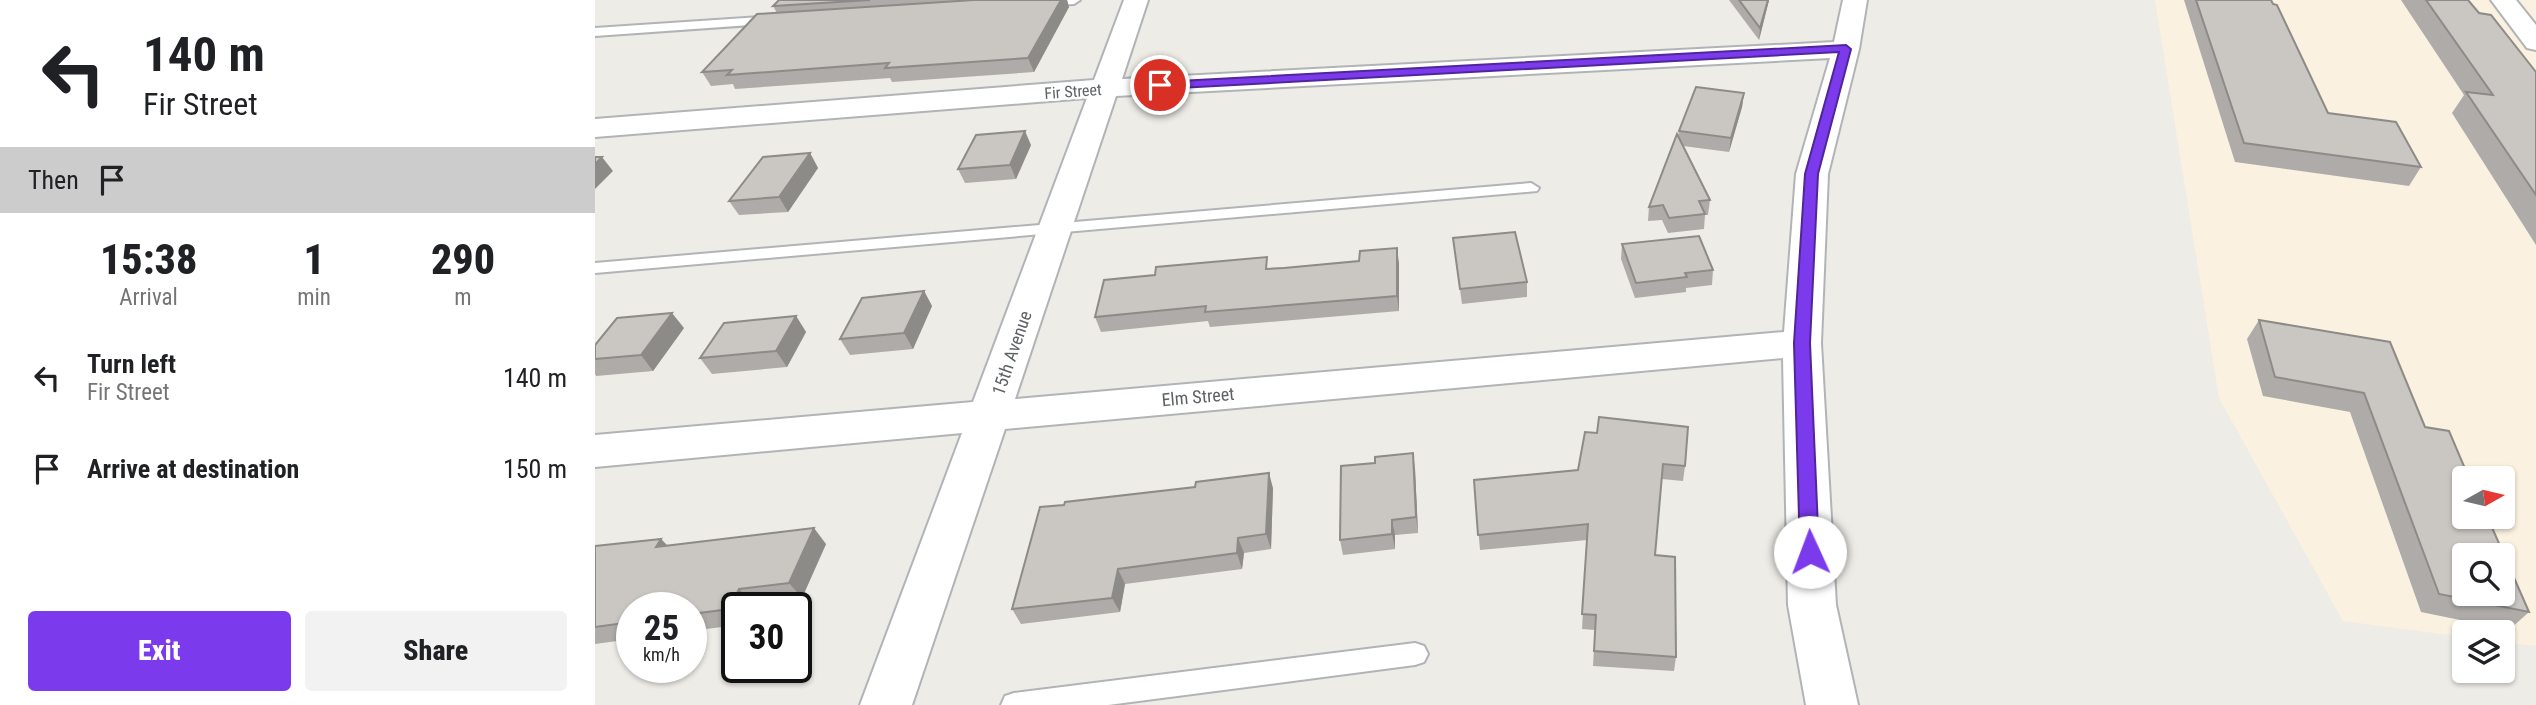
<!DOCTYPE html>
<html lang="en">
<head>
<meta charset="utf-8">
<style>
  body { margin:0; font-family:"Roboto Condensed",sans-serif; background:#f2f2f2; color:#202124; height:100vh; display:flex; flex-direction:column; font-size:26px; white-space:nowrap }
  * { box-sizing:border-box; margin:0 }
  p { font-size:23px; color:#757577 }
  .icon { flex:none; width:38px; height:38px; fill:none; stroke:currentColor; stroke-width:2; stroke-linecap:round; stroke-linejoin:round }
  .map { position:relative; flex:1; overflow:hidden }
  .sheet { display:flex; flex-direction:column; background:#fff; width:595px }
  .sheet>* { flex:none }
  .top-card { background:#fff; color:#202124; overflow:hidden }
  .needle { width:46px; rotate:82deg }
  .buttons { position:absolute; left:1857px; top:466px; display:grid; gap:14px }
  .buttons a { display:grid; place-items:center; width:63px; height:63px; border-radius:7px; background:#fff; box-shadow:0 2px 5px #0004; font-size:35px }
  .speed { position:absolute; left:21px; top:592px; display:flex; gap:14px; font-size:35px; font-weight:700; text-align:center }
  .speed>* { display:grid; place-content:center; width:91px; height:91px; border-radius:50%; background:#fff; box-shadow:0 2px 5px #0004; line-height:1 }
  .speed small { font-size:18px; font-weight:400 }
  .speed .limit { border:4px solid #111; border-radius:10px; background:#fff; color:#111 }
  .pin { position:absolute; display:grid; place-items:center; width:60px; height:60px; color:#fff; margin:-30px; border:4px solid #fff; border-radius:50%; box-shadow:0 2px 7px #0007 }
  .me { position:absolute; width:77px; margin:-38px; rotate:358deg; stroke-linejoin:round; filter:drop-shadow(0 0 5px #0008) }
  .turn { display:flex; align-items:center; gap:24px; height:147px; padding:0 28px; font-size:32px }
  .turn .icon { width:91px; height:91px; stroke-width:2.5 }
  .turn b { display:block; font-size:49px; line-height:60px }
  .then { display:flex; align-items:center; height:66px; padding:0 28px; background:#0003; gap:14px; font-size:26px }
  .eta { display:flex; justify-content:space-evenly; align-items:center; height:119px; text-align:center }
  .eta b { font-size:42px; font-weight:800; line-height:49px }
  .button { display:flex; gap:14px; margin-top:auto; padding:14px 28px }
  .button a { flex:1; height:80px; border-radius:7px; background:#7c3aed; color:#fff; font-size:28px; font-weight:800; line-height:80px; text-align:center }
  .button a+a { background:#f2f2f2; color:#202124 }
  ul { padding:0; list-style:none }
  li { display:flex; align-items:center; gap:21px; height:91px; padding:0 28px }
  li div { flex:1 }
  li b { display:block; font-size:26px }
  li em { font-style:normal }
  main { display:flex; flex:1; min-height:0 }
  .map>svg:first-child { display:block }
  .commercial { fill:#faf1e0; fill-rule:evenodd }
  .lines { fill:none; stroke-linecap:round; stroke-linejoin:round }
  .lane-casing { stroke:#b1b4b7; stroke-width:4 }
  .street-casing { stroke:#b1b4b7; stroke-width:4 }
  .lane { fill:#fff; fill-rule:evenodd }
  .street { fill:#fff; fill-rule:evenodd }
  .wall { fill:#aeaba8 }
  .shaded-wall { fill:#8d8b88 }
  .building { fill:#cac7c3; stroke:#8d8b88; stroke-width:2; fill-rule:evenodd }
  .route { fill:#7c3aed; stroke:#51269a; stroke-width:2 }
  .labels { text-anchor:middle; stroke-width:5; stroke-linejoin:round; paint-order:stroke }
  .far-street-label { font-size:16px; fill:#5e6265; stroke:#fff }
  .street-label { font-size:18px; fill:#5e6265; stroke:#fff }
</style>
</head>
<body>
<main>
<section class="sheet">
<div class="top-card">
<div class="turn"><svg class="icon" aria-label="left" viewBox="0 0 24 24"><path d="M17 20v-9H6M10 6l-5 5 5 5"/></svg><div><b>140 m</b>Fir Street</div></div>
<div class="then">Then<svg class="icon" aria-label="arrive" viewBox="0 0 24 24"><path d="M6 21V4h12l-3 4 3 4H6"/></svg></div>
</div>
<div class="eta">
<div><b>15:38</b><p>Arrival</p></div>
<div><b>1</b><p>min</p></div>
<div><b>290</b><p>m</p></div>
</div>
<ul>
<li><svg class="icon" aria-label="left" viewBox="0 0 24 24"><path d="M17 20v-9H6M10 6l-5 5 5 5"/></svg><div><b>Turn left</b><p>Fir Street</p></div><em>140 m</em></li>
<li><svg class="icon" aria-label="arrive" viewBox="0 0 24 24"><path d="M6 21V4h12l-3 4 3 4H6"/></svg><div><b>Arrive at destination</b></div><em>150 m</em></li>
</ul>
<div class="button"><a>Exit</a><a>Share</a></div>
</section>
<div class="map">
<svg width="1941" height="705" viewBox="0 0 1941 705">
  <rect width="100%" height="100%" fill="#eeece7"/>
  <path class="commercial" d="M1560,0H1941V646L1908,642V632H1869V637L1748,621L1624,398ZM1869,478H1908V516H1869ZM1869,555H1908V593H1869Z"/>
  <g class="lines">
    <defs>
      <g id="lane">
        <polygon points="443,0 485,0 479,4 448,6 444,5"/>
        <polygon points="181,16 185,17 185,23 0,36 0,28"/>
        <polygon points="936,183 944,188 942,191 0,273 0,263"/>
        <polygon points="820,643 829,646 833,654 829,662 820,665 513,705 406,705 410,696 419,693"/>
      </g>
      <g id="street">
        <path d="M529,0H553L527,79L1239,42L1248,0H1272L1264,49L1233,174L1226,343L1241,605L1263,705H1211L1193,605L1188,358L410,429L317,705H265L367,433L0,467V435L378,402L492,98L0,137V119L499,80ZM1235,58L1201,174L1189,332L420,399L521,96Z"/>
        <polygon points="1896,0 1921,0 1941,25 1941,50 1932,48"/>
      </g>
    </defs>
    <use href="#lane" class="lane-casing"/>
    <use href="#street" class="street-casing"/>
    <use href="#lane" class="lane"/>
    <use href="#street" class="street"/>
  </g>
  <g class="wall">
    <polygon points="184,0 472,0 474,7 439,72 297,82 295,78 140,89 138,84 116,86 107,72 182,13 178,6"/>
    <polygon points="1134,0 1174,0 1164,40"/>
    <polygon points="1589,0 1676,0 1733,113 1826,167 1814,186 1640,162"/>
    <polygon points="1806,0 1873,0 1884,13 1941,72 1941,245 1857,113 1869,95"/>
    <polygon points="1149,93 1147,107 1134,152 1088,146 1115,200 1113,215 1110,215 1109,229 1073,233 1067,220 1053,221 1054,207 1083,136 1084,131"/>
    <polygon points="436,145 421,179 370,183 363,169"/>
    <polygon points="215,153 223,168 193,212 144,215 134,201"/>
    <polygon points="858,238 932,282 932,297 867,304"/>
    <polygon points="1027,244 1118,270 1117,285 1091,288 1091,292 1040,298 1026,259"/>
    <polygon points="804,263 804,311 615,327 613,321 506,332 500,317 675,268"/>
    <polygon points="329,291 337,306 318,349 255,355 245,339"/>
    <polygon points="201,316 211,332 192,367 117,374 105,358"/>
    <polygon points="1664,320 1830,427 1934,612 1914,630 1826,612 1755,412 1668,396 1652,339"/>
    <polygon points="89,328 58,371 1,376 0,374 0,345"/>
    <polygon points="1002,433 1090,466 1088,481 1067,479 1060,555 1081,657 1079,671 998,666 1000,630 987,629 992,540 885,550 879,480 983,470"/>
    <polygon points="780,463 820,469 823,533 800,535 800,549 748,555 745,540"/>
    <polygon points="678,488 676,549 649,553 647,569 530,584 525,612 426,624 417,609"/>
    <polygon points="66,539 73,546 231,544 207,598 158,604 156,607 142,607 142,625 96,631 96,607 37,607 37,639 0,644 0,546"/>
  </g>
  <g class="shaded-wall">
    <polygon points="466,0 472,0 474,7 439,72 433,58"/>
    <polygon points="1173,0 1174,0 1164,40 1165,28"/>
    <polygon points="1149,93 1147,107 1134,152 1136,138"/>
    <polygon points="430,131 436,145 421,179 415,165"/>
    <polygon points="215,153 223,168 193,212 184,197"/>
    <polygon points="7,157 18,171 0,189 0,164"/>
    <polygon points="802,248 804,263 804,311 802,296"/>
    <polygon points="329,291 337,306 318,349 309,333"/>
    <polygon points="77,313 89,328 58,371 46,355"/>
    <polygon points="201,316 211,332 192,367 181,351"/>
    <polygon points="818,453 820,469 823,533 821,517"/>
    <polygon points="674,473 678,488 676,549 671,534"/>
    <polygon points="797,520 800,535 800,549 797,534"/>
    <polygon points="219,528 231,544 207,598 194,583"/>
    <polygon points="643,538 649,553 647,569 642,553"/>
    <polygon points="66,539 80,554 61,547"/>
    <polygon points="523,569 530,584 525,612 517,598"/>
    <polygon points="144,589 158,604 156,607 142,607 142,616 135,609"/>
  </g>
  <g class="building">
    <polygon points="184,0 275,0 178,6"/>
    <polygon points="379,0 466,0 433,58 290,68 294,63 132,75 137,70 107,72 162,14"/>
    <polygon points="1144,0 1173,0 1165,28"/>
    <polygon points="1601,0 1676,0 1678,4 1682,5 1733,113 1801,122 1826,167 1649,143"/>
    <polygon points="1831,0 1873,0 1884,13 1896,15 1941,72 1941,195 1871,92 1898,95"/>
    <polygon points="1101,87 1149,93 1136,138 1084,131"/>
    <polygon points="430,131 415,165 363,169 381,135"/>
    <polygon points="1082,134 1115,200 1104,201 1110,214 1074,218 1068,205 1054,207"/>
    <polygon points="215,153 184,197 134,201 168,157"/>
    <polygon points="0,157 7,157 0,164"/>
    <polygon points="920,232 932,282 865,289 858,238"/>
    <polygon points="1104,236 1118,270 1090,273 1092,277 1041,283 1027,244"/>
    <polygon points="802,248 802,296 610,312 611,306 500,317 509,280 560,275 561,267 672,257 671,269 689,268 764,261 765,251"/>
    <polygon points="329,291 309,333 245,339 267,298"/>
    <polygon points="77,313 46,355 0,359 0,345 22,318"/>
    <polygon points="201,316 181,351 105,358 129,323"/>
    <path d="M1664,320L1795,342L1830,427L1854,431L1874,478H1869V516H1892L1934,612L1844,594L1769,393L1680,377ZM1869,555H1908V593H1869Z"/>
    <polygon points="1004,417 1093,427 1090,466 1068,464 1060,555 1080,557 1081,657 999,651 1001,615 987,614 993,524 883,535 879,480 983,470 990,432 1002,433"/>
    <polygon points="818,453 821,517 797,520 797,534 745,540 746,466 780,463 780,457"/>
    <polygon points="674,473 671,534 643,538 642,553 523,569 517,598 417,609 445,507 469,505 470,502 600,487 601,482"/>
    <polygon points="219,528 194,583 144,589 135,609 96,614 96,607 37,607 37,622 0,627 0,546 66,539 61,547"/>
  </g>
  <polygon class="route" points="1251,45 1256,49 1223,174 1215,343 1224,552 1222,558 1215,560 1208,558 1205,552 1199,343 1210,174 1244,52 565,89 559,85 565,82"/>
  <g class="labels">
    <g class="far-street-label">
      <text transform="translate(478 91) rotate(-4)" y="6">Fir Street</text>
    </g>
    <g class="street-label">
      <text transform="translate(417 353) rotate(-71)" y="6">15th Avenue</text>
      <text transform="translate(603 397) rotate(-5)" y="6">Elm Street</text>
    </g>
  </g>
</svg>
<div class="buttons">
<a><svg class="needle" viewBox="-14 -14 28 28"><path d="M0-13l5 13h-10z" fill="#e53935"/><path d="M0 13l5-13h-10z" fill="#757577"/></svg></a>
<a><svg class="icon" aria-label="search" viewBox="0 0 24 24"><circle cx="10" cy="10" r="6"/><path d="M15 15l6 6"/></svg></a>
<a><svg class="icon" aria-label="layers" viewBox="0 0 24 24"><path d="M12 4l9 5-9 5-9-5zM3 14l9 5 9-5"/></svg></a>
</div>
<div class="speed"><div>25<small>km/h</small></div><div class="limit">30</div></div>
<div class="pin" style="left:565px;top:85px;background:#d93025"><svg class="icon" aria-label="arrive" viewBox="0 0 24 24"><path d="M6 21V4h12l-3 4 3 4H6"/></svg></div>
<svg class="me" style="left:1215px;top:552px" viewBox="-20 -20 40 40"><circle r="19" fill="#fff"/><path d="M0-13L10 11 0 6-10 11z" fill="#7c3aed"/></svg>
</div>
</main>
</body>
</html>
